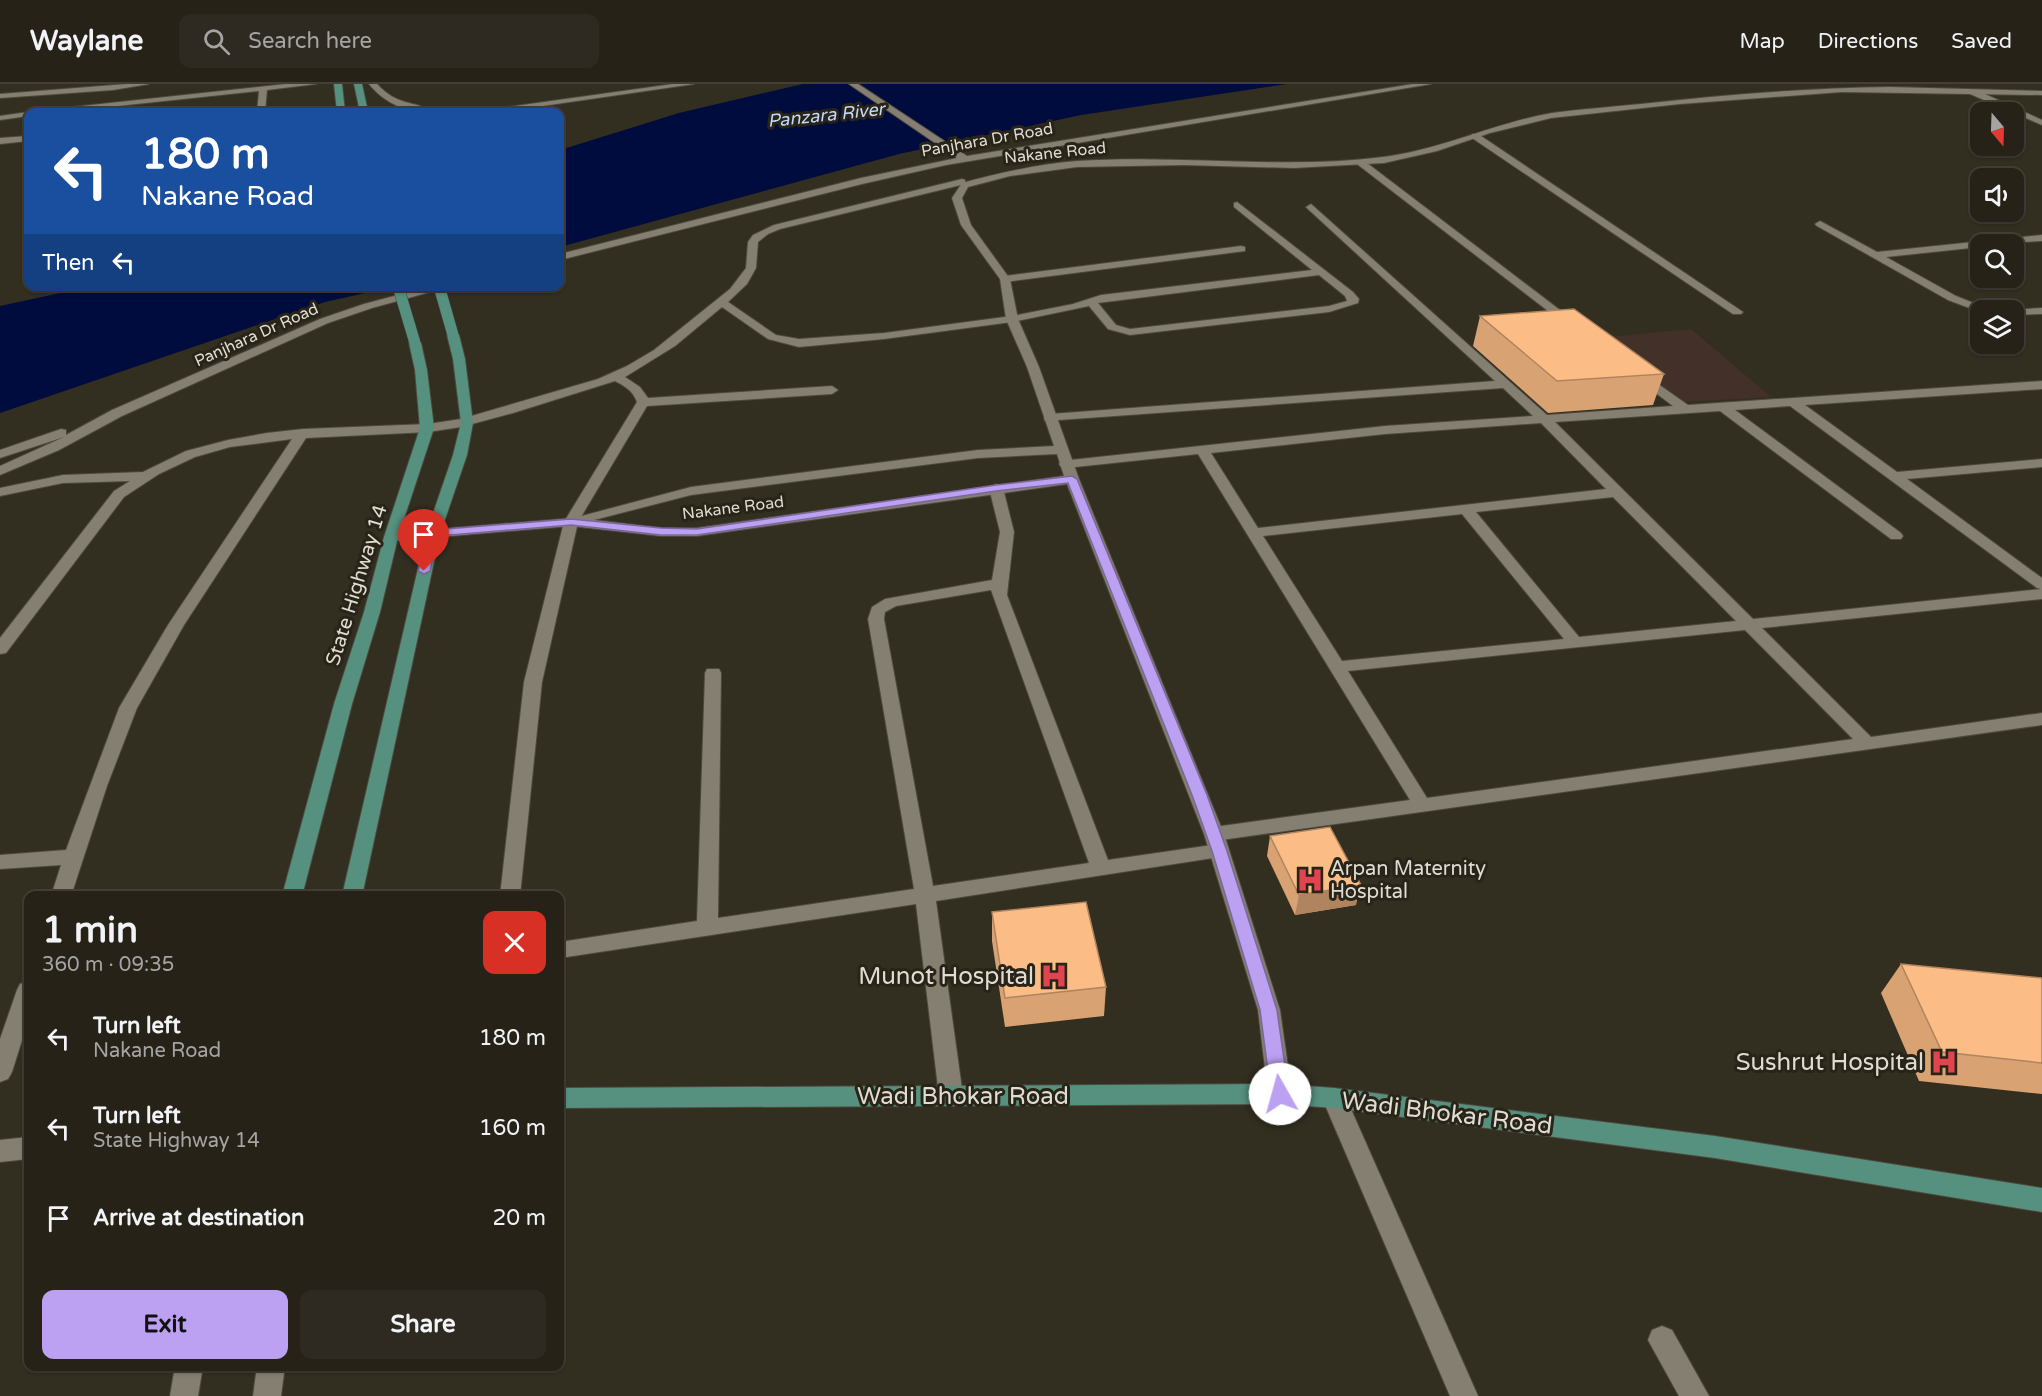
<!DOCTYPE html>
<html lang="en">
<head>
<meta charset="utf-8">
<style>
  body { margin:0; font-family:"Varela Round",sans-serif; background:#2e2a21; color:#f1f3f6; height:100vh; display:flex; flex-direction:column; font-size:22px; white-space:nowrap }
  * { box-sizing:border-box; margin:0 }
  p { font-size:20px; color:#a4a4a2 }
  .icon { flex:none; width:33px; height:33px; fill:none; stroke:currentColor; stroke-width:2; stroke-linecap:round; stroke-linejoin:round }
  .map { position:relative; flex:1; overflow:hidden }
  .panel { position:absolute; left:24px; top:807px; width:540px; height:480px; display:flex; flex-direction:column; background:#262218; border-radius:12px; box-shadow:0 2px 4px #0004,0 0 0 2px #423f37 }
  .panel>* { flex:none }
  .top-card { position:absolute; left:24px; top:24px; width:540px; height:183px; border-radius:12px; box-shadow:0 2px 4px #0004,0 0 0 2px #423f37; background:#1a4fa0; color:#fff; overflow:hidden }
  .needle { width:39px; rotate:161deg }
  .tools { position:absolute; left:1970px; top:18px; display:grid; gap:12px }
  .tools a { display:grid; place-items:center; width:54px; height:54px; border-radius:12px; background:#262218; box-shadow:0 2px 4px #0004,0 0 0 2px #423f37; font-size:30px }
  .pin { position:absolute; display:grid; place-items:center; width:51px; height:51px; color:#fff; margin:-62px -26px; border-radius:50% 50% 50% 0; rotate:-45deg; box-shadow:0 0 6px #0007 }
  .pin .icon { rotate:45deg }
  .me { position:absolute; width:66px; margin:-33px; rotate:353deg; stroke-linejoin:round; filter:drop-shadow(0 0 4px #0008) }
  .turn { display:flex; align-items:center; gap:21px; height:126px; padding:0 18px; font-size:27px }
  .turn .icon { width:78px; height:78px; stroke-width:2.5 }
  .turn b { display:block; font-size:42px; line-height:51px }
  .then { display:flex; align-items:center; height:57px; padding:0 18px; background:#0003; gap:12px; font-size:22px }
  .round { display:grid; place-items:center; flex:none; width:63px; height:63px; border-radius:12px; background:#2e2a21 }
  .head { display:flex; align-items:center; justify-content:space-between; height:102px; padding:0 18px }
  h1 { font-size:36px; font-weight:700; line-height:45px }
  .primary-button { display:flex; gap:12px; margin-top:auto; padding:12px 18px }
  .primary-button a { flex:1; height:69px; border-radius:12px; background:#bca0f2; color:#111; font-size:24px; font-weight:700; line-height:69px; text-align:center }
  .primary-button a+a { background:#2e2a21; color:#f1f3f6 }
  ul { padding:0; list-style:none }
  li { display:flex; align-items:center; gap:18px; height:90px; padding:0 18px }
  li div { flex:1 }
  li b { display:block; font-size:22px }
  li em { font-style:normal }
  header { display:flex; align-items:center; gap:36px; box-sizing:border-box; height:84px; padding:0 30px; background:#262218; border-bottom:2px solid #423f37 }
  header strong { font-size:28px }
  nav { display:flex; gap:33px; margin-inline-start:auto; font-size:21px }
  .search { width:420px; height:54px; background:#2e2a21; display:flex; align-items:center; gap:15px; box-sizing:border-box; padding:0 21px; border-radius:12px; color:#a4a4a2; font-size:22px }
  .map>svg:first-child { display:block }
  .education { fill:#433129 }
  .water { fill:#000b3e }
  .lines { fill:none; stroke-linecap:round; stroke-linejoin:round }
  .minor-casing { stroke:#4d493e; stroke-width:2 }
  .tertiary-casing { stroke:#4d493e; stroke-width:2 }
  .secondary-casing { stroke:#4d493e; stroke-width:2 }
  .primary-casing { stroke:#4d493e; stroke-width:2 }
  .minor { fill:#847f70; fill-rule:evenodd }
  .tertiary { fill:#847f70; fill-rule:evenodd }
  .secondary { fill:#847f70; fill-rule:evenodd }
  .primary { fill:#56907e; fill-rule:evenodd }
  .primary-bridge-casing { stroke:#4d493e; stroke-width:12; stroke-linecap:butt }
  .primary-bridge { stroke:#56907e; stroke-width:11 }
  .wall { fill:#d8a273 }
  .shaded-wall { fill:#b0845e }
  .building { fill:#fbbc86; stroke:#b0845e; stroke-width:1.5 }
  .route { fill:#bca0f2; stroke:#7a689d; stroke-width:1.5 }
  .labels { text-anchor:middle; stroke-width:6; stroke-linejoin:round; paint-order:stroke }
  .far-street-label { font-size:16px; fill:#dfdcd4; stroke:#282417 }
  .far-water-label { font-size:18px; font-style:italic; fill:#c3d8fa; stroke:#282417 }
  .street-label { font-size:20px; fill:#dfdcd4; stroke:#282417 }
  .poi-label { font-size:20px; fill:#dfdcd4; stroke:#282417; text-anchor:start }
  .near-poi-label { font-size:24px; fill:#dfdcd4; stroke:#282417; text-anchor:end }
  .near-street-label { font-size:24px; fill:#dfdcd4; stroke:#282417 }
</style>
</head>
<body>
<header>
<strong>Waylane</strong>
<div class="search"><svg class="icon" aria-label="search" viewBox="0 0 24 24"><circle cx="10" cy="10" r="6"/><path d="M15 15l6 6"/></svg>Search here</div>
<nav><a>Map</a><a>Directions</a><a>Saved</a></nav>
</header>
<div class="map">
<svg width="2042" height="1312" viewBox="0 0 2042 1312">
  <rect width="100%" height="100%" fill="#322e20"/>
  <polygon class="education" points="1691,245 1771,313 1683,318 1597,254"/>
  <g class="water">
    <polygon points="1287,0 1081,31 899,70 560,163 560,66 679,29 803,0"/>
    <polygon points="88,203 88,202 392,203 325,218 0,329 0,222"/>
  </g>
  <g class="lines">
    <defs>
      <g id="minor">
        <polygon points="286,0 316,0 267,6 265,28 257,28 259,7 61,28 41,28 45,26"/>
        <polygon points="1970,6 1976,6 2042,36 2042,41 1970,10"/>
        <polygon points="28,28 31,28 28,28 28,32 0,36 0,32"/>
        <polygon points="1472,50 1478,50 1743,228 1741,230 1733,230 1472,54"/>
        <polygon points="28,52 28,57 0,60 0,54"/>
        <polygon points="1357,76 1363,76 1577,239 1577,243 1569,243 1357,80"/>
        <path d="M962,95L965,96V100L780,145L768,150L758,158L756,184L747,200L728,218L776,251L799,255L884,249L1012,232L1073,220L1101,211L1312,186L1234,123V119L1237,118L1353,208L1359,215L1358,219L1329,228L1130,251L1108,245L1089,222L1012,238L884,255L799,263L768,255L722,223L675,262L625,293L640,303L648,314L832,302L838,306L832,310L647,322L578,438L542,598L520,812H500L524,598L564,438L637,318C633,307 625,302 615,297L513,329L461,343L428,348L306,354L184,541L137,624L107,702L71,812H51L61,781L0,785V771L66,766L119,624L168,541L292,355L230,363L195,373L159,390L124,413L6,569L0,570V554L114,407L130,397L63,399L0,412V404L63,391L143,388L186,367L228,356L267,349L303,345L428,340L461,335L598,295L627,282L654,266L730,205L746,184L748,158L753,151L774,141ZM1319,191L1345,212L1347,217L1329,222L1130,245L1116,241L1098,219Z"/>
        <path d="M1311,120L1547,331L1673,322L1637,295L1635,292L1641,288L1688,321L2042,297V305L1805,321L1897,388L2042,375V383L1907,395L2042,494V515L1762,544L1871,653L2042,629V641L1214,757L1207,755L1204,750L1207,745L1214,743L1410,716L1198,370L1066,384L1061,383L1059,380L1061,377L1385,342L1533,332L1503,304L1045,337L1044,334L1045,331L1050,330L1495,297L1308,125L1306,123ZM1790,322L2037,504L2041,505L1753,535L1555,338L1720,327L1891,455H1901L1903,452L1901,449L1735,326ZM1541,339L1606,405L1258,444L1211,369L1385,350ZM1613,413L1736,537L1579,553L1476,428ZM1462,430L1564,555L1342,577L1263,452ZM1745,546L1853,655L1427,714L1348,587Z"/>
        <polygon points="1820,137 1877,168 2042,151 2042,157 1980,160 1980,163 1886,173 1956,212 1991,226 1980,228 1948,216 1817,142 1815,140"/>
        <polygon points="1241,162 1245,163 1245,167 1005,198 1000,195 1005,192"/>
        <polygon points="2042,224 2042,230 2013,231 2013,226 2008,226"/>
        <path d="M996,400L1003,404L1014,448L1007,511L1108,776L1219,760L1226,762L1229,767L1226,772L936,817L963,1012L959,1019L951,1022L943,1019L939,1012L916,820L560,874V858L697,837L705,589L707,585H719L721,589L718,834L914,805L868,535L872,523L885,515L992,496L1000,448L989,404ZM991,506L1089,779L933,802L884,535L885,528L896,522Z"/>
        <polygon points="28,897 28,937 12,988 8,995 0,998 0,955 17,906 20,900"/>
        <polygon points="1334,1004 1342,1007 1346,1014 1478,1312 1450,1312 1322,1014 1326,1007"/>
        <polygon points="1662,1242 1672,1246 1709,1312 1679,1312 1648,1256 1652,1246"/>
      </g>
      <g id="tertiary">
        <polygon points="127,0 149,0 113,6 0,14 0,10"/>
        <path d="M369,0H377C398,23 414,16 434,28C410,31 384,19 369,0Z"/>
        <polygon points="673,0 694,0 501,28 483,28 487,26"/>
        <polygon points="849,0 858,0 967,72 1413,0 1431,0 946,81 862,100 560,176 560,170 861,94 957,74"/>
        <path d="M1890,3L2042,7V11L1842,8L1680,20L1551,34L1490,49L1437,67L1384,79L1294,84L1184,81L1077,83L1010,92L968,103L962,114L971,141L1010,195L1018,235L1039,283L1079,395L1224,750L1280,926L1292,1010L1288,1017L1280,1020L1272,1017L1268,1010L1258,926L1204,750L1067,400L697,452H661L571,442L391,457L384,453L391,449L574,434L691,403L978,366L1054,362L1027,283L1006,235L1000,195L961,141L952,114L962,99C1000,89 1038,80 1077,77C1179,70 1282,86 1383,73C1441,66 1494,39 1552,29C1581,25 1611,23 1641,20C1723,11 1807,4 1890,3ZM1057,370L1064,392L697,444H661L594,436L691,411L978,374Z"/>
        <polygon points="432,202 452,202 372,224 328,239 122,332 59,366 0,391 0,382 64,353 0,374 0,366 61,345 66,346 66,351 112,326 320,235 364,220"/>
        <polygon points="28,1053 28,1075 0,1078 0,1056"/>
      </g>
      <g id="secondary">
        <polygon points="175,1282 203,1282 198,1312 170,1312"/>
        <polygon points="257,1282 285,1282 281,1312 253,1312"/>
      </g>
      <g id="primary">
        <polygon points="334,0 342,0 345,28 337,28"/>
        <polygon points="354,0 362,0 368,28 360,28"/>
        <polygon points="453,248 459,251 465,275 473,339 467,371 440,450 362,812 342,812 426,450 453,371 461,339 453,275 447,251"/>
        <polygon points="415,255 421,259 427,286 434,344 398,453 380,528 352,620 302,812 282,812 334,620 364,528 384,453 420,344 415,286 409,259"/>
        <polygon points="1280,1000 1334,1004 1715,1052 2042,1104 2042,1128 1715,1074 1334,1024 1280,1020 560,1024 560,1004"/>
      </g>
    </defs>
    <use href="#minor" class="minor-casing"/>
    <use href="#tertiary" class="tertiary-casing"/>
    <use href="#secondary" class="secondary-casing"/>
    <use href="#primary" class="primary-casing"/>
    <use href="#minor" class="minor"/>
    <use href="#tertiary" class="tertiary"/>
    <use href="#secondary" class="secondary"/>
    <use href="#primary" class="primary"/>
    <defs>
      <g id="primary-bridge">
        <polyline points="398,202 415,259"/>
        <polyline points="439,202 453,251"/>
      </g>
    </defs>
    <use href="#primary-bridge" class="primary-bridge-casing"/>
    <use href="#primary-bridge" class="primary-bridge"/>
  </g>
  <g class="wall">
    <polygon points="1480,232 1664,290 1653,321 1548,329 1473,262"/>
    <polygon points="1270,752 1356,821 1295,831 1267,772"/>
    <polygon points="992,828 1106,903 1104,932 1005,943 992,857"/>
    <polygon points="1901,880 2042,894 2042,1010 1919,997 1881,909"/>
  </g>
  <polygon class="shaded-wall" points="1361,801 1356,821 1295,831 1299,811"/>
  <g class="building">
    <polygon points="1574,225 1664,290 1557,297 1480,232"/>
    <polygon points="1330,743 1361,801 1299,811 1270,752"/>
    <polygon points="1086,818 1106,903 1005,914 992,828"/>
    <polygon points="1901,880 2042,894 2042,979 1942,968"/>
  </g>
  <polygon class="route" points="1072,392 1077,395 1207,711 1227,767 1277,926 1289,1010 1286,1015 1280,1017 1273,1015 1271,1010 1260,926 1212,767 1192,711 1068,399 996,407 697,451 661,451 571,441 438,452 430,487 424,490 418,487 427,450 433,446 571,435 661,444 697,445 996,401"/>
  <defs>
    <symbol id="hospital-bare" viewBox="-9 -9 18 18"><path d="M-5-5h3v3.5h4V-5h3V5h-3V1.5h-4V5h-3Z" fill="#e0444e" stroke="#282417" stroke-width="2.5" paint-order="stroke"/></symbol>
  </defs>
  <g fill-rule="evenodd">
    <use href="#hospital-bare" x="1291" y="777" width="38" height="38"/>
    <use href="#hospital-bare" x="1035" y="873" width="38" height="38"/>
    <use href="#hospital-bare" x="1925" y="959" width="38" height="38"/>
  </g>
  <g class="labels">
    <g class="far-street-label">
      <text transform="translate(987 55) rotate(-10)" y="6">Panjhara Dr Road</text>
      <text transform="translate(1055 68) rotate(-6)" y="6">Nakane Road</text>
      <text transform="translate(256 250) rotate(-24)" y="6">Panjhara Dr Road</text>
      <text transform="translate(733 423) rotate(-7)" y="6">Nakane Road</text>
    </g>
    <g class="far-water-label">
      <text transform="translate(826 31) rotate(-6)" y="6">Panzara River</text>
    </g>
    <g class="street-label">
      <text transform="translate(356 501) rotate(-73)" y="7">State Highway 14</text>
    </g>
    <g class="poi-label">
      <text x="1330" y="791">Arpan Maternity<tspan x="1330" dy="23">Hospital</tspan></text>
    </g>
    <g class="near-poi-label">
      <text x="1034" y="900">Munot Hospital</text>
      <text x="1924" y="986">Sushrut Hospital</text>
    </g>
    <g class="near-street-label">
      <text x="963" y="1020">Wadi Bhokar Road</text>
      <text transform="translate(1447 1029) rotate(7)" y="8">Wadi Bhokar Road</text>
    </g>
  </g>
</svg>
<div class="tools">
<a><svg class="needle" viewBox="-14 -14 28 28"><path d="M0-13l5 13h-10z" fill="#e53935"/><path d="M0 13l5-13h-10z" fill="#a4a4a2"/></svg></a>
<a><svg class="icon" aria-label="sound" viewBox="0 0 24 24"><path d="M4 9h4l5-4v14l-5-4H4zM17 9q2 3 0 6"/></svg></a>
<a><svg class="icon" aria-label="search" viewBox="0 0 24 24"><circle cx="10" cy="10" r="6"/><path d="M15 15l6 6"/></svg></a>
<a><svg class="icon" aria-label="layers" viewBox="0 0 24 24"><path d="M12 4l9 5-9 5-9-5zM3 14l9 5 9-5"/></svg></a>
</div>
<div class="pin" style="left:424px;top:487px;background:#d93025"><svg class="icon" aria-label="arrive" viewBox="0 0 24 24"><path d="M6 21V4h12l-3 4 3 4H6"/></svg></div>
<svg class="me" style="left:1280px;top:1010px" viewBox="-20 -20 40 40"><circle r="19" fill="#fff"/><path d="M0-13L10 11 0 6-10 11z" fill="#bca0f2"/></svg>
<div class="top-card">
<div class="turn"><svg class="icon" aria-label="left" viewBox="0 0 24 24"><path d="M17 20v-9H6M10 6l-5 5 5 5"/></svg><div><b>180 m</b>Nakane Road</div></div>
<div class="then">Then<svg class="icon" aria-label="left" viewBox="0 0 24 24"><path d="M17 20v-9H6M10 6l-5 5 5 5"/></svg></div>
</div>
<section class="panel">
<div class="head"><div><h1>1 min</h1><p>360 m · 09:35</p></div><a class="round" style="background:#d93025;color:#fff"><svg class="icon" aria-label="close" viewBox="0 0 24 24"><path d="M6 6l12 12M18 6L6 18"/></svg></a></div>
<ul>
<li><svg class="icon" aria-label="left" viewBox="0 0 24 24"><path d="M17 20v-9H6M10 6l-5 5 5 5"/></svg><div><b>Turn left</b><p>Nakane Road</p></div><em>180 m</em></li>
<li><svg class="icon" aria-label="left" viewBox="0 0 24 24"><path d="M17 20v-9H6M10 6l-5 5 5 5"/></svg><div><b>Turn left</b><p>State Highway 14</p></div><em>160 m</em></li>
<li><svg class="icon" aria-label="arrive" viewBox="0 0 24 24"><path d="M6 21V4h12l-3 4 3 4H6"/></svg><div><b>Arrive at destination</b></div><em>20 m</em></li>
</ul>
<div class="primary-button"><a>Exit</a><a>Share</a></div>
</section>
</div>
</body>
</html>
